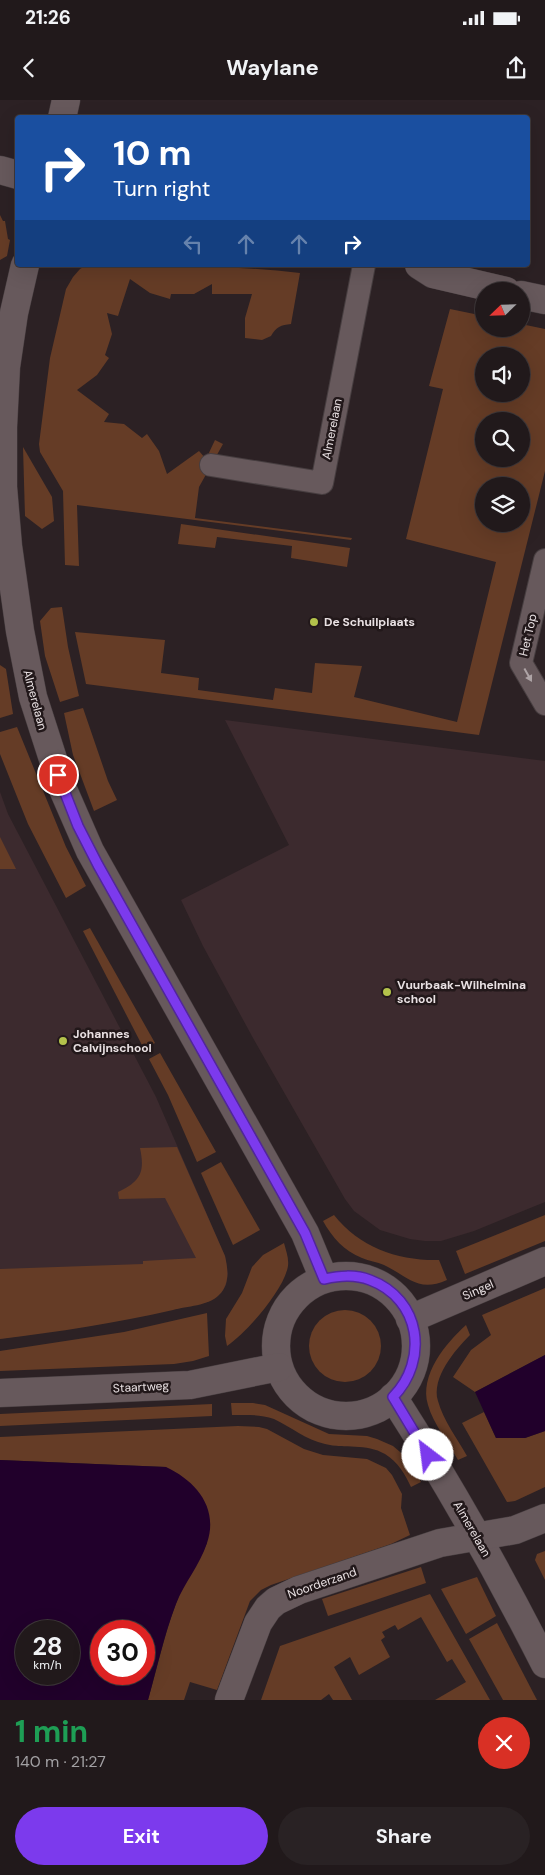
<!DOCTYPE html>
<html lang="en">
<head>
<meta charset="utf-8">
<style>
  body { margin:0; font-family:"DM Sans",sans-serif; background:#292224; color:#f1f3f6; height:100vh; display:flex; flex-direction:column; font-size:19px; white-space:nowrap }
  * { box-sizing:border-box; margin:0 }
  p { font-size:16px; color:#a2a0a3 }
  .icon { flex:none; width:28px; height:28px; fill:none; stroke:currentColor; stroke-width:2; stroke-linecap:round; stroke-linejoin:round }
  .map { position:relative; height:1600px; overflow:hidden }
  .sheet { display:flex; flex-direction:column; background:#21191b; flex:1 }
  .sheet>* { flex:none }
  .hud { position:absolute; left:15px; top:15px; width:515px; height:152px; border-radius:5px; box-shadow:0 5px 20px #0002,0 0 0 1px #3e383a; background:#1a4fa0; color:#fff; overflow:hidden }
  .needle { width:32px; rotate:247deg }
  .fabs { position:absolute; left:475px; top:182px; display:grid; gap:10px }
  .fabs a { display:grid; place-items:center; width:55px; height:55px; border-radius:50%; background:#21191b; box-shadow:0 5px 20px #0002,0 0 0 1px #3e383a; font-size:25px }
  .speed { position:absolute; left:15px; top:1520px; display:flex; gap:10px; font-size:25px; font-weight:700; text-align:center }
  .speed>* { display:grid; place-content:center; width:65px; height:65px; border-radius:50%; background:#21191b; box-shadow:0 5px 20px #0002,0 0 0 1px #3e383a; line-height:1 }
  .speed small { font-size:12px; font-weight:400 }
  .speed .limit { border:8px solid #d22; background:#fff; color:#111 }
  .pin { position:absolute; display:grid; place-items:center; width:42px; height:42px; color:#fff; margin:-21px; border:2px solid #fff; border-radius:50%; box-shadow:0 1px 5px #0007 }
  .me { position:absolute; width:55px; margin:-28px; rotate:330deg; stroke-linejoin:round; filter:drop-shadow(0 0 4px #0008) }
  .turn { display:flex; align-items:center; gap:18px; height:105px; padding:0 15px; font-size:22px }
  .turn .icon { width:65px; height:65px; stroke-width:2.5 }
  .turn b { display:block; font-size:35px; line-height:42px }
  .lanes { display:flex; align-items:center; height:48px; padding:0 15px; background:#0003; justify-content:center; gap:25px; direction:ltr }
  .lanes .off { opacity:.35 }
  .round { display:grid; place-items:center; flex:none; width:52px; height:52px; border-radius:26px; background:#292224 }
  .headline { display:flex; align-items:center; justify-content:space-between; height:85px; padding:0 15px }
  h1 { font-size:30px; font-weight:700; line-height:38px; color:#1e9e55 }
  .button { display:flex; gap:10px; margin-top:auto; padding:10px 15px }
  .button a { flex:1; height:58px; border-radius:30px; background:#7c3aed; color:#fff; font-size:20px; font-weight:700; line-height:58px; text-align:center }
  .button a+a { background:#292224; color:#f1f3f6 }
  .status { display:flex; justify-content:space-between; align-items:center; height:35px; padding:0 25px; background:#21191b; direction:ltr }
  .status svg { height:14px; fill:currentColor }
  header { display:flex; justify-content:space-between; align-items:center; height:65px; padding:0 15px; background:#21191b; font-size:22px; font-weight:700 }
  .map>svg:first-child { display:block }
  .built { fill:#3c2a2e }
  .green { fill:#653c26; fill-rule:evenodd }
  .water { fill:#21002b; fill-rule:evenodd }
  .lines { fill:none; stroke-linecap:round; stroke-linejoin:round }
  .service-casing { stroke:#473e40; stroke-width:24 }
  .minor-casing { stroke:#473e40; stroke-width:29 }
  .secondary-casing { stroke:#473e40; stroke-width:29 }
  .service { stroke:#67595c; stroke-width:22 }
  .minor { stroke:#67595c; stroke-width:28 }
  .secondary { stroke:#67595c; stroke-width:28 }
  .oneway { fill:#aea4a6 }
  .route-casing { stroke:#51269a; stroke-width:12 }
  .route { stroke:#7c3aed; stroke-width:9 }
  .poi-dot { fill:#b3c24b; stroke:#22181a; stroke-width:2 }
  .labels { text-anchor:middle; stroke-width:5; stroke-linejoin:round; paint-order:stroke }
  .street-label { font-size:12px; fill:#e9e1e3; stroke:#22181a }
  .poi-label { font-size:12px; font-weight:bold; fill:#e9e1e3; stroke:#22181a; text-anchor:start }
</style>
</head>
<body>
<div class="status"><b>21:26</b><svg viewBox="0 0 49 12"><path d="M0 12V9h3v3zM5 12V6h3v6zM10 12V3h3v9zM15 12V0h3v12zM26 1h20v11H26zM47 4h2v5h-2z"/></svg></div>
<header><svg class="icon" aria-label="back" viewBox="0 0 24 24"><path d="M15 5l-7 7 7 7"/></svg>Waylane<svg class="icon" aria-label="share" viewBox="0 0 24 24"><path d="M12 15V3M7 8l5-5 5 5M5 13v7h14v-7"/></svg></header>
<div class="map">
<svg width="545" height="1600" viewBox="0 0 545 1600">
  <rect width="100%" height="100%" fill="#2c2124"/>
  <g class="built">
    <polygon points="225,620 545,661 545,1102 474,1131 441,1141 425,1141 410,1139 380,1130 354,1111 345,1099 253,938 203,846 181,800 289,745"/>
    <polygon points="0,692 8,714 156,997 225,1156 228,1174 226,1185 221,1193 208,1202 95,1225 0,1239"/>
  </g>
  <g class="green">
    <polygon points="0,115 3,121 5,121 8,139 10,140 7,156 0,160"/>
    <path d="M87,165C159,165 229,165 300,173L291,224C281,225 276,227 271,236L262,240L245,238V218L252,194H212V184L194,194H171L170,199L150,193L130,179L118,216L107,213L112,234L105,255L109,258L97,275L77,290L109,314L104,322L124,324L142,338L147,334L159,351L167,374L199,351L206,359L215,340L223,344L199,387L195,418L352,438L351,440L77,405L79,466L65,465L63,391L40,352L39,344L50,258L66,189L73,177L80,169Z"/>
    <path d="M450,209L484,216V229H521V224L545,229V371L479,635L86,584L75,532L165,540L161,573L199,578L198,590L273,600L275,588L312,593L315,563L362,566L354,597L457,622L496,462L406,439L443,289L429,286ZM484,256H521V294H484ZM484,321H521V359H484ZM484,386H521V424H484Z"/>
    <polygon points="23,347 52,397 54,421 42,429 25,416"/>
    <polygon points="181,424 350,448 347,467 291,458 292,446 217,437 215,448 178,444"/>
    <polygon points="62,507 68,547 79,596 60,602 45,556 40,521 51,508"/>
    <polygon points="0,565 6,569 13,614 0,618"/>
    <polygon points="83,608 108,681 117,700 94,711 73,655 64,613"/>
    <polygon points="17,627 66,747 86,786 66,798 28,724 0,654 0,632"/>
    <polygon points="0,737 16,769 0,769"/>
    <polygon points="90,828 155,943 144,949 83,831"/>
    <polygon points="160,953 216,1052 197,1062 168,995 149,959"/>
    <path d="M177,1047L225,1156C228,1169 230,1184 219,1195C208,1206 187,1206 173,1210C116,1223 58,1232 0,1239V1169L143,1164V1161L196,1158L165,1098L119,1099L118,1092C141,1081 145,1072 140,1048Z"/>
    <polygon points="221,1062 260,1130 233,1145 201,1073"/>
    <path d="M334,1115C360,1148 399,1161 439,1160L447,1180C418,1193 409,1177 384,1165C377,1162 369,1161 362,1158C344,1151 332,1137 323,1121Z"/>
    <polygon points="545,1115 545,1141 465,1174 456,1151"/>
    <path d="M284,1143C286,1151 289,1158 288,1166C284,1190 247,1232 227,1246L225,1236L226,1219L242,1193L252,1167L263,1155Z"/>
    <polygon points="545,1188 545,1255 475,1292 453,1277 471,1250 491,1235 482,1215"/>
    <circle cx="345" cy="1246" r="36"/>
    <polygon points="207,1213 209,1256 193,1261 174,1264 0,1271 0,1251 124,1232"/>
    <path d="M466,1225L470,1235C455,1250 431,1278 438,1301C443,1320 457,1338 467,1356L458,1360C449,1344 433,1323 428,1305C419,1275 446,1243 466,1225Z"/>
    <path d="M231,1303H253L265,1305L329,1334L367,1336L377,1339L393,1346L406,1357L421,1382L411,1387C405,1374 398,1362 385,1354C366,1343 345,1349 325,1344C306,1340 291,1327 274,1319C260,1314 246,1315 232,1315Z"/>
    <polygon points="212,1304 212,1316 0,1326 0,1314"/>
    <polygon points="484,1312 496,1338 525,1338 545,1331 545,1387 515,1401 507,1402 462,1323"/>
    <path d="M238,1326L259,1327L267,1329L304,1349L323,1355L367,1359L386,1368L392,1375L402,1394L401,1408L410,1435L391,1444L271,1485L261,1490L250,1501L217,1590L190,1582L184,1600H148C158,1565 166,1527 180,1493C188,1476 200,1460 207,1443L166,1367L0,1360V1337Z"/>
    <polygon points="545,1451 545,1480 535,1460 537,1454"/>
    <polygon points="421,1467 426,1483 328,1516 322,1499"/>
    <polygon points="477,1477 496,1516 466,1534 441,1489"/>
    <polygon points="430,1494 490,1600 435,1600 466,1582 452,1559 447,1562 421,1517 398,1530 395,1525 382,1532 385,1537 381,1540 390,1557 359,1575 350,1557 334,1567 352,1600 333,1600 329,1594 321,1600 261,1600 280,1546"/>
    <polygon points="497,1523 537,1600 503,1600 469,1539"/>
  </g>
  <g class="water">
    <polygon points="545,1255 545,1331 525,1338 496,1338 475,1292"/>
    <path d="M0,1360L166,1367C196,1381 219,1408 207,1443C200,1465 184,1483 176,1504C164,1535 157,1568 148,1600H0ZM26,1531H69V1574H26ZM101,1531H144V1574H101Z"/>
  </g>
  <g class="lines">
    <defs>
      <g id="service">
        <polyline points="211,365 322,383 364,165"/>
        <polyline points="545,460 521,563 545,604"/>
      </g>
      <g id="minor">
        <polyline points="62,18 66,0"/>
        <polyline points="0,70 18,75"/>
        <polyline points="25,165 14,213 6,267 3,327 3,387 8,446 20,531 33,597 62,687 90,751 305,1133 324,1179"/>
        <polyline points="419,165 433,174 506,191"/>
        <polyline points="521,195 545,200"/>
        <path d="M393,1297C448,1383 499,1473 545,1564"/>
        <polyline points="229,1600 258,1523 268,1508 276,1501 299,1490 440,1443 515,1430 545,1418"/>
      </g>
      <g id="secondary">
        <circle cx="346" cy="1246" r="70"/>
        <polyline points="410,1219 545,1161"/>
        <polyline points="0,1293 190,1285 279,1267"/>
      </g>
    </defs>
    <use href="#service" class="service-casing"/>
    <use href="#minor" class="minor-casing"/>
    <use href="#secondary" class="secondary-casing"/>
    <use href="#service" class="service"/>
    <use href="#minor" class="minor"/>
    <use href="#secondary" class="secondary"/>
  </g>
  <defs><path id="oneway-solid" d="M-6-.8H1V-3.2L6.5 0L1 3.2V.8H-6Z" transform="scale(1.25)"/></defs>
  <use class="oneway" href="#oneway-solid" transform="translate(528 575) rotate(61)"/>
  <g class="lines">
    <defs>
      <path id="route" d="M58,675L78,726L98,765L305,1133L324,1179C339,1176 354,1174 370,1180C421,1199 429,1260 393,1297L428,1355"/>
    </defs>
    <use href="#route" class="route-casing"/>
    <use href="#route" class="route"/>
  </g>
  <g class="poi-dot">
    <circle cx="314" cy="522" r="5"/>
    <circle cx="387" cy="892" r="5"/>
    <circle cx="63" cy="941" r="5"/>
  </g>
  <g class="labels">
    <g class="street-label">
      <text transform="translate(332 329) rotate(-79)" y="4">Almerelaan</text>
      <text transform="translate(528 535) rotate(-77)" y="4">Het Top</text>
      <text transform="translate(35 600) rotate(75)" y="4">Almerelaan</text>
      <text transform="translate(478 1190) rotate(-24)" y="4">Singel</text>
      <text transform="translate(141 1287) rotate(-3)" y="4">Staartweg</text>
      <text transform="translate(472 1429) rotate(60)" y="4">Almerelaan</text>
      <text transform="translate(322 1483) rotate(-19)" y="4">Noorderzand</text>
    </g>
    <g class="poi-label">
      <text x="324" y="526">De Schuilplaats</text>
      <text x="397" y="889">Vuurbaak-Wilhelmina<tspan x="397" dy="14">school</tspan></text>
      <text x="73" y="938">Johannes<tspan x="73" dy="14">Calvijnschool</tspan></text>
    </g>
  </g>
</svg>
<div class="fabs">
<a><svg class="needle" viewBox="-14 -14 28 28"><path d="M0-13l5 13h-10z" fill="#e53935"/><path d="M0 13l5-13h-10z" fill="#a2a0a3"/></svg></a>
<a><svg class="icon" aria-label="sound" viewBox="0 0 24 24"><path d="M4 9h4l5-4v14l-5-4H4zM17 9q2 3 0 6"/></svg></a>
<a><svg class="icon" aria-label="search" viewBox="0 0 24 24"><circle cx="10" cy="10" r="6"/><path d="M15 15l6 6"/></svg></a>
<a><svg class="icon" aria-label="layers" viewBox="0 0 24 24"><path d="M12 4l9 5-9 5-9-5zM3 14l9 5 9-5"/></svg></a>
</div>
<div class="speed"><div>28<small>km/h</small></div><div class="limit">30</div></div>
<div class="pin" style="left:58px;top:675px;background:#d93025"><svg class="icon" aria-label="arrive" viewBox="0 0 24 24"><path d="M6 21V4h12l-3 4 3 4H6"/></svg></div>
<svg class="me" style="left:428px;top:1355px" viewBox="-20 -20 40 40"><circle r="19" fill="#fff"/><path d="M0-13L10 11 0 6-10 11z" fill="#7c3aed"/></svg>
<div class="hud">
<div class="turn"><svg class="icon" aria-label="right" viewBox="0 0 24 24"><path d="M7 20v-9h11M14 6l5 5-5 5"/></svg><div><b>10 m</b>Turn right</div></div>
<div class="lanes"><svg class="icon off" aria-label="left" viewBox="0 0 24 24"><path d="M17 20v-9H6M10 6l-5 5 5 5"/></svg><svg class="icon off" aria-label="ahead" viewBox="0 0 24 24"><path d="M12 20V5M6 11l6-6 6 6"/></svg><svg class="icon off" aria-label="ahead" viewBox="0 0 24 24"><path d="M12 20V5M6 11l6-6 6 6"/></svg><svg class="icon" aria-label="right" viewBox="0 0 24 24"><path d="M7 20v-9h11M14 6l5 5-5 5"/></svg></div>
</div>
</div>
<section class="sheet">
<div class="headline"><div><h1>1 min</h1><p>140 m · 21:27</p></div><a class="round" style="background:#d93025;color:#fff"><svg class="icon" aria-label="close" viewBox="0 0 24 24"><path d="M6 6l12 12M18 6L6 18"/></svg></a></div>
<div class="button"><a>Exit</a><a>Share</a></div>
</section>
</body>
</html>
